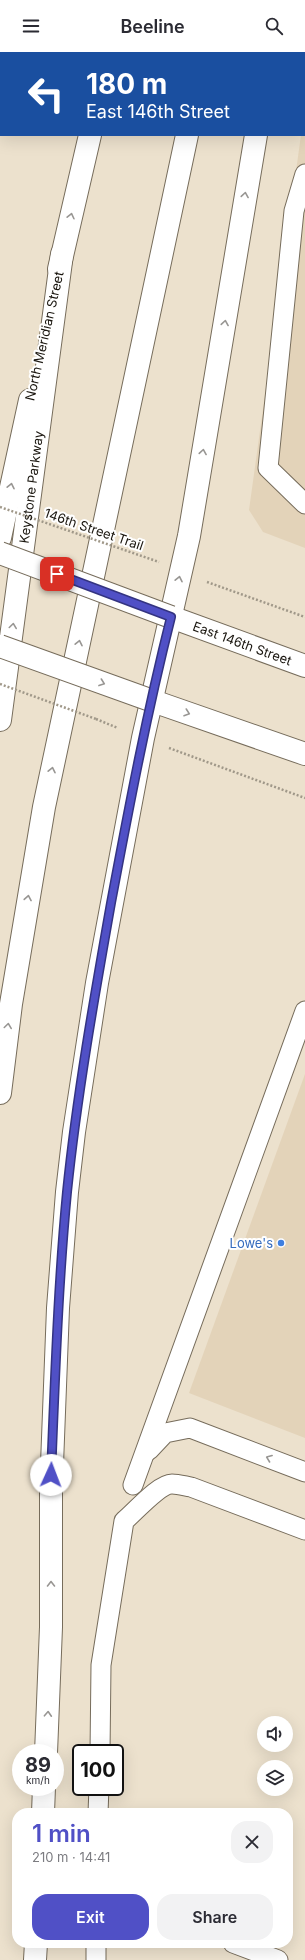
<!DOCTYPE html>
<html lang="en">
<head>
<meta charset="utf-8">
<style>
  body { margin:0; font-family:Inter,sans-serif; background:#f2f2f3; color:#2b2b33; height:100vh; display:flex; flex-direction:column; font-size:15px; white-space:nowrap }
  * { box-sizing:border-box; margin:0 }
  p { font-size:13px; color:#7c7c81 }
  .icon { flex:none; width:22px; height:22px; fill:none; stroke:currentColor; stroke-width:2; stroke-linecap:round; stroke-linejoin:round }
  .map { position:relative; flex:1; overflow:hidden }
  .sheet { position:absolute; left:12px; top:1756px; width:281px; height:140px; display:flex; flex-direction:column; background:#fff; border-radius:16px; box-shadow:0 4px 16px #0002 }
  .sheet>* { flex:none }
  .guide { position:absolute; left:0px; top:0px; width:305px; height:84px; box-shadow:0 4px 16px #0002; background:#1a4fa0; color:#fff; overflow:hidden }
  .tools { position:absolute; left:257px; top:1664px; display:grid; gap:8px }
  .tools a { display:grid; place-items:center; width:36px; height:36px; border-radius:50%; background:#fff; box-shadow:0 4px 16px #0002; font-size:20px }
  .speed { position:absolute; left:12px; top:1692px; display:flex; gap:8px; font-size:20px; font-weight:700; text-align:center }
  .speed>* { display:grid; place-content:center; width:52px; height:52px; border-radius:50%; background:#fff; box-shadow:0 4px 16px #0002; line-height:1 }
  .speed small { font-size:10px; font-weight:400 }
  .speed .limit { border:2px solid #111; border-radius:6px; background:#fff; color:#111 }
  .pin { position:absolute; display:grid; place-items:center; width:34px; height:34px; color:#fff; margin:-17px; border-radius:8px; box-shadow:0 2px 6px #0006 }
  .me { position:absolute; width:44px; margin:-22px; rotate:2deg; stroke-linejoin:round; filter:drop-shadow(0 0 3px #0008) }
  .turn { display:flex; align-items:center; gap:14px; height:84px; padding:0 20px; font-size:18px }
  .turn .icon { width:52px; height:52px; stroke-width:2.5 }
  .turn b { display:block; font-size:28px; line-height:34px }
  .round { display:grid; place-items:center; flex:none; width:42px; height:42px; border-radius:16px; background:#f2f2f3 }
  .overview { display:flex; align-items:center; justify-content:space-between; height:68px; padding:0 20px }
  h1 { font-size:24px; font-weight:600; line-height:30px; color:#5050c6 }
  .cta { display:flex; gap:8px; margin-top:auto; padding:8px 20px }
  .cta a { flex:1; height:46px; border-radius:16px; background:#5050c6; color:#fff; font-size:16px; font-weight:600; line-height:46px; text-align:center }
  .cta a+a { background:#f2f2f3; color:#2b2b33 }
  header { display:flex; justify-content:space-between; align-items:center; height:52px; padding:0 20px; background:#fff; font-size:18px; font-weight:600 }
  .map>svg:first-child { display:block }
  .built { fill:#e3d3b9 }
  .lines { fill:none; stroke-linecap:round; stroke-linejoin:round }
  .service-casing { stroke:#766c5b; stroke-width:21 }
  .primary-casing { stroke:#766c5b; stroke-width:24 }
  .motorway-casing { stroke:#766c5b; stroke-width:24 }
  .path { stroke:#a09889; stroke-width:2.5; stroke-dasharray:2 2; stroke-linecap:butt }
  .service { stroke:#fff; stroke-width:19 }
  .primary { stroke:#fff; stroke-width:22 }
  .motorway { stroke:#fff; stroke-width:22 }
  .primary-bridge-casing { stroke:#766c5b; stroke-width:24; stroke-linecap:butt }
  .path-bridge { stroke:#a09889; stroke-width:2.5; stroke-dasharray:2 2; stroke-linecap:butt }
  .primary-bridge { stroke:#fff; stroke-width:22 }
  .oneway { stroke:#989693 }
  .route-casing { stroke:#343481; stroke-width:10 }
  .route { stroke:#5050c6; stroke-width:7 }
  .shop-dot { fill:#3f7fe0; stroke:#fff; stroke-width:1.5 }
  .labels { text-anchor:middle; stroke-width:4; stroke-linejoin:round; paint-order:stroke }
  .street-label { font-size:13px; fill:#1a160f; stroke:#fff }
  .shop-label { font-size:13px; fill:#366cbe; stroke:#fff; text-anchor:end }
</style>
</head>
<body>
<header><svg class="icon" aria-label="menu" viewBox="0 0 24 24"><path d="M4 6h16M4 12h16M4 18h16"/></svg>Beeline<svg class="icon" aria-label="search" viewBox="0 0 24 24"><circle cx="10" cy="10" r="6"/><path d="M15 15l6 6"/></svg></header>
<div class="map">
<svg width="305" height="1908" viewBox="0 0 305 1908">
  <rect width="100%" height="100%" fill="#ece1cd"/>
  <g class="built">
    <polygon points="305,55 305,496 263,480 249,458 301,83 304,83"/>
    <polygon points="305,1022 305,1386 189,1341"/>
  </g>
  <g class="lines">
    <defs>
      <g id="service">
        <polyline points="305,122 294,159 268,416 305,452"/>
        <polyline points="149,1398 165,1381 190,1376 305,1420"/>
        <polyline points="133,1433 305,959"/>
        <path d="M100,1701L101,1613L124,1469C135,1460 159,1432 172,1432C178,1432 185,1434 191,1435L305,1478"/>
        <polyline points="98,1761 99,1735"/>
        <polyline points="233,1891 278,1908"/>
        <polyline points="96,1908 96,1891"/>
      </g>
      <g id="primary">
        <path id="s1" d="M171,565L305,614"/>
        <polyline points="150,648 305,702"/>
      </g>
      <g id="motorway">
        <polyline points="110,1 110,0"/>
        <polyline points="205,1 205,0"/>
        <polyline points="270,1 271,0"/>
        <polyline points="59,217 90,83"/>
        <polyline points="0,486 30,348"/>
        <path id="s2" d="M0,668L62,202"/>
        <polyline points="0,1041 11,952 44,755 187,83"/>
        <polyline points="46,1701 51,1575 51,1438 58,1256 67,1140 74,1080 97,931 143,686 189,484 256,83"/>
        <polyline points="43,1761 44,1735"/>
        <polyline points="35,1908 36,1891"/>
      </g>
    </defs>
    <use href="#service" class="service-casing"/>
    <use href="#primary" class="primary-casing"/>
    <use href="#motorway" class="motorway-casing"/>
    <g class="path">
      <polyline points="207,530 305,565"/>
      <polyline points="96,667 118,676"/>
      <polyline points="169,696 305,746"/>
    </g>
    <use href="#service" class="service"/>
    <use href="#primary" class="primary"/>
    <use href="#motorway" class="motorway"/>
    <defs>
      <g id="primary-bridge">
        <polyline points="0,501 171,565"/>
        <polyline points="0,594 150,648"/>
      </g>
    </defs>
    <use href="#primary-bridge" class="primary-bridge-casing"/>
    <g class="path-bridge">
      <polyline points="0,455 159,510"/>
      <polyline points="0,632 96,667"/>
    </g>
    <use href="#primary-bridge" class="primary-bridge"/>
  </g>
  <defs><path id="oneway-chevron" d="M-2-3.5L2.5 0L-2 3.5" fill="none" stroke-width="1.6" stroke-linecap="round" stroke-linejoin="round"/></defs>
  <g class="oneway">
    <use href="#oneway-chevron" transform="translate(245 143) rotate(-81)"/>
    <use href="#oneway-chevron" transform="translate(71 164) rotate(-77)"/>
    <use href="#oneway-chevron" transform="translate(225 271) rotate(-81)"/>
    <use href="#oneway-chevron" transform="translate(203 400) rotate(-81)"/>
    <use href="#oneway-chevron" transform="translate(11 434) rotate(-78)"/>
    <use href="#oneway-chevron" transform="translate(179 527) rotate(-78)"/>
    <use href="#oneway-chevron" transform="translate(13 574) rotate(-82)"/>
    <use href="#oneway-chevron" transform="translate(79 591) rotate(-78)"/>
    <use href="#oneway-chevron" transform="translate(102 631) rotate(20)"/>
    <use href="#oneway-chevron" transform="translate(187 661) rotate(19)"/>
    <use href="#oneway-chevron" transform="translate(52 718) rotate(-78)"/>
    <use href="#oneway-chevron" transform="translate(28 846) rotate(-80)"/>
    <use href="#oneway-chevron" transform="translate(8 974) rotate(-82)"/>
    <use href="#oneway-chevron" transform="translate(269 1406) rotate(-159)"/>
    <use href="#oneway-chevron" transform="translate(51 1532) rotate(-90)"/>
    <use href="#oneway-chevron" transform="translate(48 1662) rotate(-87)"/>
  </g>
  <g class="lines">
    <defs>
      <path id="route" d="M51,1423C55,1328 58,1234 67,1140C77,1043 94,947 111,851C129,755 147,660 171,565L57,522"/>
    </defs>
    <use href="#route" class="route-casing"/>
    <use href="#route" class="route"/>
  </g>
  <circle class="shop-dot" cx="281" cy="1191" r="4"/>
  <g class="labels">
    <g class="street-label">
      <text transform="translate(44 284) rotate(-77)" y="5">North Meridian Street</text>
      <text dy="5" stroke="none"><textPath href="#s2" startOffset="235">Keystone Parkway</textPath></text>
      <text transform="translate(94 477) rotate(19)" y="5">146th Street Trail</text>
      <text dy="5" stroke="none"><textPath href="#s1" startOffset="76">East 146th Street</textPath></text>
    </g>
    <g class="shop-label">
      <text x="273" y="1196">Lowe's</text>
    </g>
  </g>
</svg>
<div class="tools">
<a><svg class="icon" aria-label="sound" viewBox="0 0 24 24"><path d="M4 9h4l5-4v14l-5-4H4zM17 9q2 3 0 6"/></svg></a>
<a><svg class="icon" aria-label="layers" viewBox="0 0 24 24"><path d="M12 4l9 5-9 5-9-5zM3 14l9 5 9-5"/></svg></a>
</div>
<div class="speed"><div>89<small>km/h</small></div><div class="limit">100</div></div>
<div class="pin" style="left:57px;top:522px;background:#d93025"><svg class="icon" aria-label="arrive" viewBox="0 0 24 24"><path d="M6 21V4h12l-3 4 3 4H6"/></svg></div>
<svg class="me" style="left:51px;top:1423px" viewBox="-20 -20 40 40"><circle r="19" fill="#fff"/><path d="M0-13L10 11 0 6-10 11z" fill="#5050c6"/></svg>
<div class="guide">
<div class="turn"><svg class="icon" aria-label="left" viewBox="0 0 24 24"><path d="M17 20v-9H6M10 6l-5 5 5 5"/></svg><div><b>180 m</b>East 146th Street</div></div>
</div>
<section class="sheet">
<div class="overview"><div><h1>1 min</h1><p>210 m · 14:41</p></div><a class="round"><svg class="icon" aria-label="close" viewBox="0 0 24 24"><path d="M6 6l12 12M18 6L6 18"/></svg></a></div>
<div class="cta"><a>Exit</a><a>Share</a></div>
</section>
</div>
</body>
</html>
